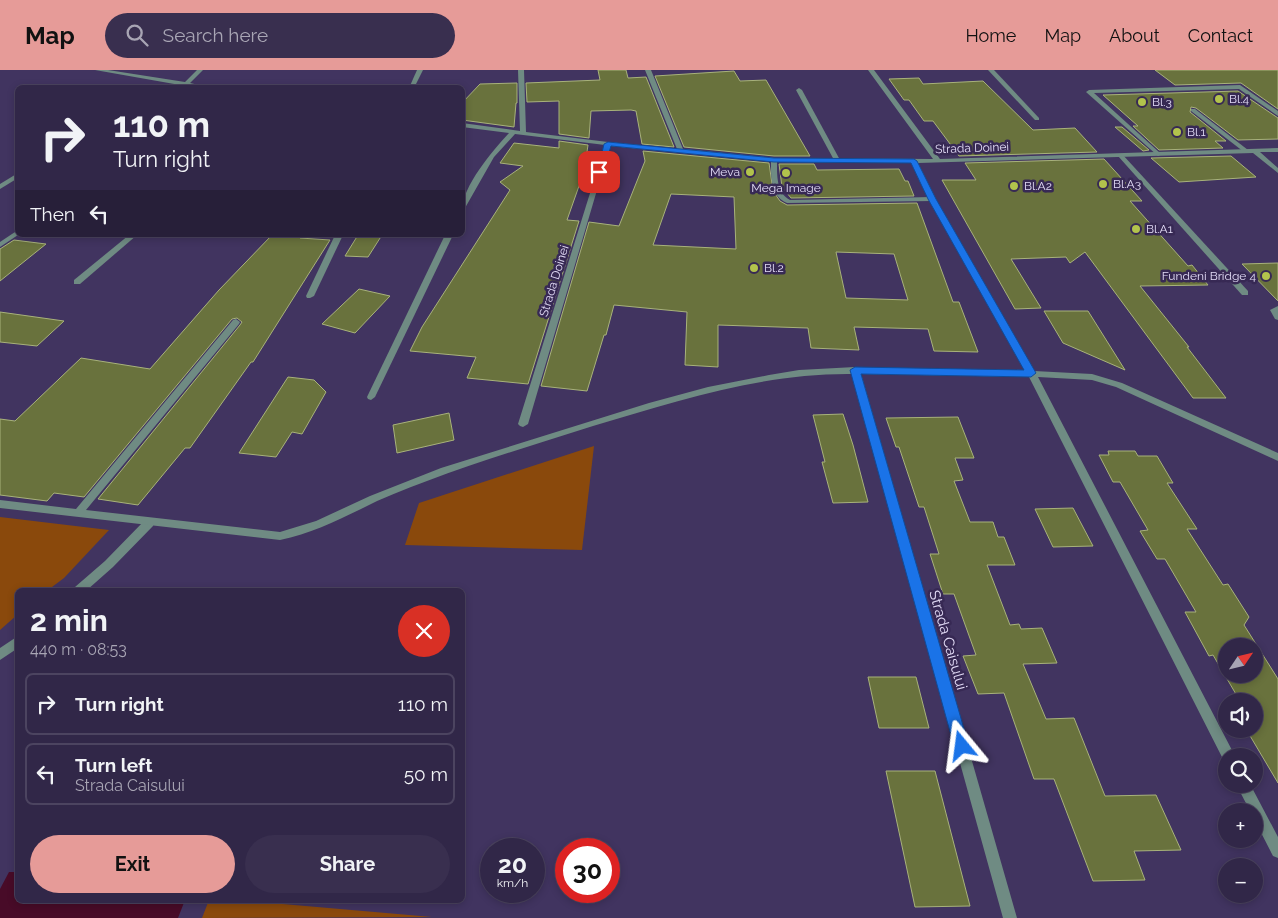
<!DOCTYPE html>
<html lang="en">
<head>
<meta charset="utf-8">
<style>
  body { margin:0; font-family:Raleway,sans-serif; background:#392f4f; color:#f1f3f6; height:100vh; display:flex; flex-direction:column; font-size:19px; white-space:nowrap }
  * { box-sizing:border-box; margin:0 }
  p { font-size:16px; color:#a8a5b4 }
  .icon { flex:none; width:28px; height:28px; fill:none; stroke:currentColor; stroke-width:2; stroke-linecap:round; stroke-linejoin:round }
  .map { position:relative; flex:1; overflow:hidden }
  .panel { position:absolute; left:15px; top:518px; width:450px; height:315px; display:flex; flex-direction:column; background:#312748; border-radius:8px; box-shadow:0 2px 8px #0003,0 0 0 1px #4c4460 }
  .panel>* { flex:none }
  .top-card { position:absolute; left:15px; top:15px; width:450px; height:152px; border-radius:8px; box-shadow:0 2px 8px #0003,0 0 0 1px #4c4460; background:#312748; color:#f1f3f6; overflow:hidden }
  .needle { width:32px; rotate:55deg }
  .tools { position:absolute; left:1218px; top:568px; display:grid; gap:10px }
  .tools a { display:grid; place-items:center; width:45px; height:45px; border-radius:50%; background:#312748; box-shadow:0 2px 8px #0003,0 0 0 1px #4c4460; font-size:25px }
  .speed { position:absolute; left:480px; top:768px; display:flex; gap:10px; font-size:25px; font-weight:700; text-align:center }
  .speed>* { display:grid; place-content:center; width:65px; height:65px; border-radius:50%; background:#312748; box-shadow:0 2px 8px #0003,0 0 0 1px #4c4460; line-height:1 }
  .speed small { font-size:12px; font-weight:400 }
  .speed .limit { border:8px solid #d22; background:#fff; color:#111 }
  .pin { position:absolute; display:grid; place-items:center; width:42px; height:42px; color:#fff; margin:-21px; border-radius:10px; box-shadow:0 2px 8px #0006 }
  .me { position:absolute; width:55px; margin:-28px; rotate:344deg; stroke-linejoin:round; filter:drop-shadow(0 0 4px #0008) }
  .turn { display:flex; align-items:center; gap:18px; height:105px; padding:0 15px; font-size:22px }
  .turn .icon { width:65px; height:65px; stroke-width:2.5 }
  .turn b { display:block; font-size:35px; line-height:42px }
  .then { display:flex; align-items:center; height:48px; padding:0 15px; background:#0003; gap:10px; font-size:19px }
  .round { display:grid; place-items:center; flex:none; width:52px; height:52px; border-radius:26px; background:#392f4f }
  .headline { display:flex; align-items:center; justify-content:space-between; height:85px; padding:0 15px }
  h1 { font-size:30px; font-weight:700; line-height:38px }
  .action { display:flex; gap:10px; margin-top:auto; padding:10px 15px }
  .action a { flex:1; height:58px; border-radius:30px; background:#e69b98; color:#111; font-size:20px; font-weight:700; line-height:58px; text-align:center }
  .action a+a { background:#392f4f; color:#f1f3f6 }
  ul { padding:0; list-style:none }
  li { display:flex; align-items:center; gap:15px; height:62px; margin:0 10px 8px; padding:0 5px; border:2px solid #4c4460; border-radius:8px }
  li div { flex:1 }
  li b { display:block; font-size:19px }
  li em { font-style:normal }
  header { display:flex; align-items:center; gap:30px; box-sizing:border-box; height:70px; padding:0 25px; background:#e69b98; color:#111 }
  header strong { font-size:24px }
  nav { display:flex; gap:28px; margin-inline-start:auto; font-size:18px }
  .search { width:350px; height:45px; background:#392f4f; display:flex; align-items:center; gap:12px; box-sizing:border-box; padding:0 18px; border-radius:28px; color:#a8a5b4; font-size:19px }
  .map>svg:first-child { display:block }
  .green { fill:#8a490c }
  .water { fill:#480b28 }
  .building { fill:#69723d; stroke:#a8b27b; fill-rule:evenodd }
  .lines { fill:none; stroke-linecap:round; stroke-linejoin:round }
  .service { fill:#6f8b83; fill-rule:evenodd }
  .minor { fill:#6f8b83; fill-rule:evenodd }
  .route { fill:#1a73e8; stroke:#114b97 }
  .poi-dot { fill:#b2c34c; stroke:#372954; stroke-width:2 }
  .labels { text-anchor:middle; stroke-width:5; stroke-linejoin:round; paint-order:stroke }
  .far-poi-label { font-size:12px; fill:#e2dbf6; stroke:#372954; text-anchor:start }
  .far-street-label { font-size:12px; fill:#e2dbf6; stroke:#372954 }
  .street-label { font-size:15px; fill:#e2dbf6; stroke:#372954 }
</style>
</head>
<body>
<header>
<strong>Map</strong>
<div class="search"><svg class="icon" aria-label="search" viewBox="0 0 24 24"><circle cx="10" cy="10" r="6"/><path d="M15 15l6 6"/></svg>Search here</div>
<nav><a>Home</a><a>Map</a><a>About</a><a>Contact</a></nav>
</header>
<div class="map">
<svg width="1278" height="848" viewBox="0 0 1278 848">
  <rect width="100%" height="100%" fill="#413460"/>
  <g class="green">
    <polygon points="594,376 582,480 405,475 419,433"/>
    <polygon points="0,447 109,460 64,508 48,520 18,520 17,545 0,560"/>
    <polygon points="209,830 238,830 432,847 202,848"/>
  </g>
  <polygon class="water" points="9,802 17,802 18,830 185,830 178,848 0,848 0,819"/>
  <g class="building">
    <polygon points="598,0 626,0 628,8 646,7 674,77 642,74 636,41 631,40 591,41 589,68 559,64 559,31 527,32 526,13 600,10"/>
    <polygon points="1155,0 1278,0 1278,39 1241,13 1175,15"/>
    <polygon points="734,1 740,11 766,10 810,86 774,86 684,77 655,6"/>
    <polygon points="919,8 923,14 983,11 1033,60 1075,58 1097,82 959,86 933,51 924,51 909,30 904,30 889,9"/>
    <polygon points="517,13 517,33 516,33 514,57 462,50 462,33 480,14"/>
    <polygon points="1238,21 1278,48 1278,69 1238,70 1196,38 1191,37 1190,42 1226,71 1215,71 1223,78 1159,80 1133,56 1138,56 1103,25"/>
    <polygon points="1115,57 1122,57 1149,80 1143,81"/>
    <polygon points="559,71 588,75 587,82 591,82 567,150 579,151 528,314 467,308 476,287 410,281 422,257 510,120 500,112 523,96 500,93 514,73 559,78"/>
    <path d="M643,81L769,93L773,121L780,131L787,135L917,133L953,232H959L978,282L934,281L928,259L854,257L859,280L811,278L808,258L718,255V297L685,295L687,242L614,235L606,265H604L587,321L541,316L589,152L619,156L645,91ZM671,124L734,127L736,179L653,175ZM836,182L894,184L908,230L846,228Z"/>
    <polygon points="1231,86 1256,107 1179,112 1151,88"/>
    <polygon points="1104,89 1142,131 1130,131 1188,196 1192,195 1208,215 1140,216 1189,277 1187,277 1226,328 1193,328 1085,182 1070,193 1066,187 1011,189 1041,238 1015,239 942,110 976,110 965,93"/>
    <polygon points="779,94 814,94 817,100 899,99 905,111 908,111 914,126 791,128 782,117"/>
    <polygon points="272,165 303,165 300,168 330,170 253,292 251,292 190,378 185,378 138,435 98,429 240,255 242,252 237,248 232,249 84,427 54,423 47,431 0,425 0,349 15,351 81,288 150,299 219,220"/>
    <polygon points="358,165 382,165 368,187 345,186"/>
    <polygon points="14,170 46,174 0,211 0,179"/>
    <polygon points="1278,193 1278,231 1242,194"/>
    <polygon points="359,219 390,226 355,263 322,254"/>
    <polygon points="1044,241 1088,241 1125,300 1063,273"/>
    <polygon points="0,242 64,251 37,276 0,272"/>
    <polygon points="288,307 314,310 326,322 302,364 292,362 276,387 239,383"/>
    <polygon points="449,343 454,370 397,383 393,355"/>
    <polygon points="843,344 853,375 868,432 833,433 822,392 825,392 813,345"/>
    <polygon points="958,347 974,388 955,388 963,410 954,411 970,452 993,452 998,467 1004,467 1015,495 987,495 1010,555 1019,554 1021,559 1042,558 1057,593 1023,594 1046,649 1074,648 1105,726 1156,725 1181,780 1134,781 1145,810 1093,811 1054,709 1034,709 1004,623 978,624 963,586 976,585 954,524 943,524 930,484 939,484 924,437 919,437 899,377 896,377 886,348"/>
    <path d="M1108,381H1135L1138,386H1157L1173,413H1167L1197,459H1187L1223,515L1228,514L1249,547L1244,555L1278,609V713L1246,659H1256L1254,654V631H1240L1213,585L1209,586L1185,542H1196L1165,489H1157L1140,461L1148,460L1120,412H1113L1099,385H1109ZM1226,576H1254V604H1226Z"/>
    <polygon points="1073,438 1093,476 1053,477 1035,439"/>
    <polygon points="868,607 916,607 929,658 879,658"/>
    <polygon points="886,701 935,701 970,836 915,837"/>
  </g>
  <g class="lines">
    <g class="service">
      <polygon points="1240,15 1278,41 1278,46 1239,19 1094,23 1160,83 1160,85 1158,86 1086,22 1089,20"/>
      <polygon points="799,18 802,20 840,90 839,91 834,90 796,20"/>
      <polygon points="1191,39 1195,39 1248,80 1248,82 1244,82 1191,41"/>
      <polygon points="1118,84 1122,84 1248,221 1248,225 1242,225 1118,86"/>
      <path d="M774,88L777,90C777,104 776,123 790,130L932,127L935,129L932,131L787,133C770,126 771,106 771,90Z"/>
      <polygon points="1278,236 1278,250 1275,249 1270,240"/>
      <polygon points="149,449 153,450 154,453 153,456 113,497 87,520 73,520 75,517 105,491 145,450"/>
      <polygon points="18,566 18,578 0,590 0,578"/>
    </g>
    <g class="minor">
      <polygon points="95,0 108,0 185,12 197,0 203,0 190,13 212,18 197,18"/>
      <polygon points="417,0 423,0 414,18 409,18"/>
      <path d="M518,0H524L526,62L608,72L677,79L645,0H651L683,79L774,88L933,89L868,0H874L940,89L1278,78V82H1260L1278,98V103L1253,83L918,93L935,129L1034,301L1092,304L1122,313L1278,383V391L1116,317L1092,310L1038,307L1235,686H1226V691H1224L1029,307L861,304L1017,848H1003L852,304C763,303 677,331 593,356C537,374 482,390 427,411C405,419 382,428 361,439C334,452 309,464 280,470L0,438V430L76,439L233,250L236,249L240,252L239,254L86,440L280,462L316,451L370,426L441,398L649,333L708,317L769,305L799,300L855,297L858,299L1026,301L929,129L912,93L774,92L610,76L528,354L523,357L520,356L518,354L605,75L515,64L494,87L465,138L462,140C462,117 493,80 509,63L462,57V53L520,61Z"/>
      <polygon points="988,0 994,0 1039,48 1039,50 1035,50"/>
      <polygon points="18,103 18,108 0,119 0,114"/>
      <polygon points="18,160 18,165 0,177 0,172"/>
      <polygon points="129,165 137,165 80,214 74,214 74,210"/>
      <polygon points="335,165 343,165 314,226 310,228 307,228 306,226"/>
      <polygon points="445,165 453,165 375,327 371,330 368,329 367,327"/>
      <polygon points="1236,714 1250,714 1278,767 1278,788 1273,786 1254,749 1254,741 1250,741"/>
    </g>
  </g>
  <polygon class="route" points="608,72 774,88 914,89 917,91 936,129 1036,303 1031,307 861,304 969,676 967,681 962,683 956,681 954,676 850,300 855,297 1024,300 928,129 911,93 774,92 611,76 603,102 597,104 604,74"/>
  <g class="poi-dot">
    <circle cx="1219" cy="29" r="5"/>
    <circle cx="1142" cy="32" r="5"/>
    <circle cx="1177" cy="62" r="5"/>
    <circle cx="750" cy="102" r="5"/>
    <circle cx="786" cy="103" r="5"/>
    <circle cx="1103" cy="114" r="5"/>
    <circle cx="1014" cy="116" r="5"/>
    <circle cx="1136" cy="159" r="5"/>
    <circle cx="754" cy="198" r="5"/>
    <circle cx="1266" cy="206" r="5"/>
  </g>
  <g class="labels">
    <g class="far-poi-label">
      <text x="1229" y="33">Bl.4</text>
      <text x="1152" y="36">Bl.3</text>
      <text x="1187" y="66">Bl.1</text>
      <text x="740" y="106" text-anchor="end">Meva</text>
      <text x="1113" y="118">Bl.A3</text>
      <text x="1024" y="120">Bl.A2</text>
      <text x="786" y="122" text-anchor="middle">Mega Image</text>
      <text x="1146" y="163">Bl.A1</text>
      <text x="764" y="202">Bl.2</text>
      <text x="1256" y="210" text-anchor="end">Fundeni Bridge 4</text>
    </g>
    <g class="far-street-label">
      <text transform="translate(972 78) rotate(-2)" y="4">Strada Doinei</text>
      <text transform="translate(554 211) rotate(-73)" y="4">Strada Doinei</text>
    </g>
    <g class="street-label">
      <text transform="translate(948 570) rotate(74)" y="5">Strada Caisului</text>
    </g>
  </g>
</svg>
<div class="tools">
<a><svg class="needle" viewBox="-14 -14 28 28"><path d="M0-13l5 13h-10z" fill="#e53935"/><path d="M0 13l5-13h-10z" fill="#a8a5b4"/></svg></a>
<a><svg class="icon" aria-label="sound" viewBox="0 0 24 24"><path d="M4 9h4l5-4v14l-5-4H4zM17 9q2 3 0 6"/></svg></a>
<a><svg class="icon" aria-label="search" viewBox="0 0 24 24"><circle cx="10" cy="10" r="6"/><path d="M15 15l6 6"/></svg></a>
<a>+</a>
<a>−</a>
</div>
<div class="speed"><div>20<small>km/h</small></div><div class="limit">30</div></div>
<div class="pin" style="left:599px;top:102px;background:#d93025"><svg class="icon" aria-label="arrive" viewBox="0 0 24 24"><path d="M6 21V4h12l-3 4 3 4H6"/></svg></div>
<svg class="me" style="left:962px;top:676px" viewBox="-20 -20 40 40"><path d="M0-17L14 15 0 8-14 15z" fill="#1a73e8" stroke="#fff" stroke-width="4"/></svg>
<div class="top-card">
<div class="turn"><svg class="icon" aria-label="right" viewBox="0 0 24 24"><path d="M7 20v-9h11M14 6l5 5-5 5"/></svg><div><b>110 m</b>Turn right</div></div>
<div class="then">Then<svg class="icon" aria-label="left" viewBox="0 0 24 24"><path d="M17 20v-9H6M10 6l-5 5 5 5"/></svg></div>
</div>
<section class="panel">
<div class="headline"><div><h1>2 min</h1><p>440 m · 08:53</p></div><a class="round" style="background:#d93025;color:#fff"><svg class="icon" aria-label="close" viewBox="0 0 24 24"><path d="M6 6l12 12M18 6L6 18"/></svg></a></div>
<ul>
<li><svg class="icon" aria-label="right" viewBox="0 0 24 24"><path d="M7 20v-9h11M14 6l5 5-5 5"/></svg><div><b>Turn right</b></div><em>110 m</em></li>
<li><svg class="icon" aria-label="left" viewBox="0 0 24 24"><path d="M17 20v-9H6M10 6l-5 5 5 5"/></svg><div><b>Turn left</b><p>Strada Caisului</p></div><em>50 m</em></li>
</ul>
<div class="action"><a>Exit</a><a>Share</a></div>
</section>
</div>
</body>
</html>
